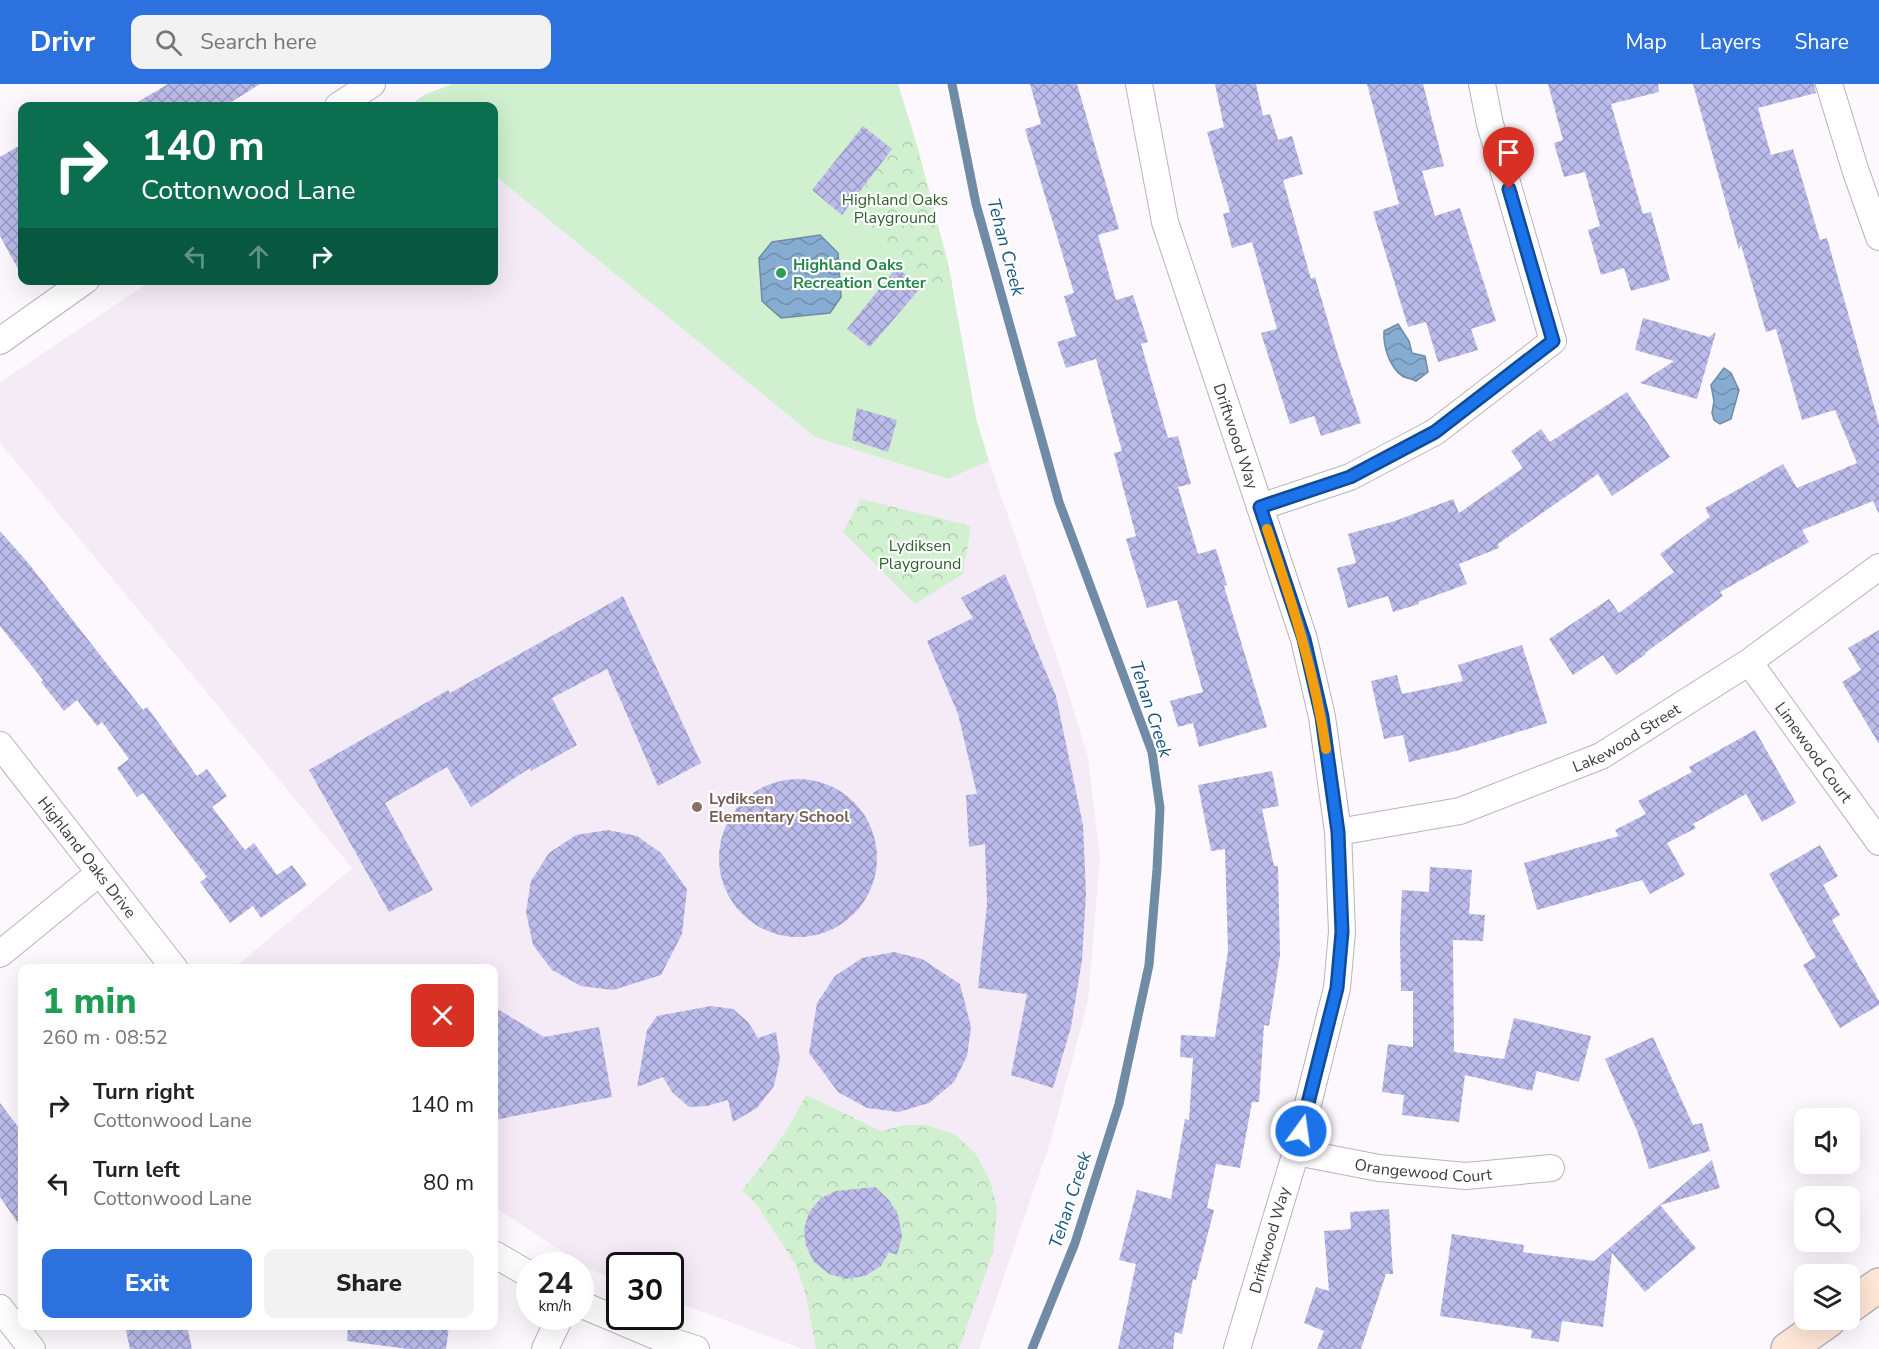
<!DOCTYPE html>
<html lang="en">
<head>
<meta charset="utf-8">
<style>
  body { margin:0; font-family:"Nunito Sans",sans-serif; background:#f2f2f2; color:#222; height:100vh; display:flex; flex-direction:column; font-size:22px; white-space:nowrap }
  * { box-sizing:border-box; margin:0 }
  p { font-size:20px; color:#767676 }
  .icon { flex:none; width:33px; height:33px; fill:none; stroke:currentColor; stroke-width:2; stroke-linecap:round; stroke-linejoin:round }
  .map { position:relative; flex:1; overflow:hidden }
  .panel { position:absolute; left:18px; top:880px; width:480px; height:366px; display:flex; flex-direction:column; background:#fff; border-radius:12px; box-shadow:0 6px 24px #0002 }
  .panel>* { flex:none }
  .banner { position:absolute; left:18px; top:18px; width:480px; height:183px; border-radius:12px; box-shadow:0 6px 24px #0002; background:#0b6e4f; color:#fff; overflow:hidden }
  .controls { position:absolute; left:1794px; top:1024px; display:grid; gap:12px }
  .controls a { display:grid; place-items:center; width:66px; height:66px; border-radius:12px; background:#fff; box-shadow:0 6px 24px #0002; font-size:30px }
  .speed { position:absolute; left:516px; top:1168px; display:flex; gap:12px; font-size:30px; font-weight:700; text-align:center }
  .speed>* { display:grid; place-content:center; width:78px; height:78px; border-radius:50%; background:#fff; box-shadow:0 6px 24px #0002; line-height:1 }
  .speed small { font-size:15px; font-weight:400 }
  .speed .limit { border:3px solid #111; border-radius:9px; background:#fff; color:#111 }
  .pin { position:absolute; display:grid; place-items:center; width:51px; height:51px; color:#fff; margin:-62px -26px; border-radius:50% 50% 50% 0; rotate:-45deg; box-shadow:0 0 6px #0007 }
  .pin .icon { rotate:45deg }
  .me { position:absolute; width:66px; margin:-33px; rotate:14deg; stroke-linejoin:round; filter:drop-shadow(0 0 4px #0008) }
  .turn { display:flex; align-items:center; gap:21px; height:126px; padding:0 24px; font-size:27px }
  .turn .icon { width:78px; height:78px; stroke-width:2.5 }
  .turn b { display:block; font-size:42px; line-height:51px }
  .lanes { display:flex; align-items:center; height:57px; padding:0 24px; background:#0003; justify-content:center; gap:30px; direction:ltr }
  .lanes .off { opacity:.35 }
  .round { display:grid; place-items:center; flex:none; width:63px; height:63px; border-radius:12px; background:#f2f2f2 }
  .headline { display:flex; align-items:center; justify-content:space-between; height:102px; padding:0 24px }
  h1 { font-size:36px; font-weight:800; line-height:45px; color:#1e9e55 }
  .action { display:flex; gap:12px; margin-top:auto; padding:12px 24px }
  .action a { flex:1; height:69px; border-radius:12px; background:#2c71dd; color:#fff; font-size:24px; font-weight:800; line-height:69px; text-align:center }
  .action a+a { background:#f2f2f2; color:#222 }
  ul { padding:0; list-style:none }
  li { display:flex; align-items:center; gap:18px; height:78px; padding:0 24px }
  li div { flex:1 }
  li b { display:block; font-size:22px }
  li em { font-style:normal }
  header { display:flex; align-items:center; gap:36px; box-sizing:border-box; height:84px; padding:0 30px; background:#2c71dd; color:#fff }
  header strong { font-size:28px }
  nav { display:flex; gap:33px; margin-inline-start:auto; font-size:21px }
  .search { width:420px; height:54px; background:#f2f2f2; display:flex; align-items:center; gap:15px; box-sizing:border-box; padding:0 21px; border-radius:12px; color:#767676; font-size:22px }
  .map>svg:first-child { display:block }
  .built { fill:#f4ebf7 }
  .grass { fill:#d0f0cf }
  .park { fill:url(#park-crowns) }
  .water { fill:url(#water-waves); stroke:#708ba5; stroke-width:1.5 }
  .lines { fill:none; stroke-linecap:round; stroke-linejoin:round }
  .stream { stroke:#708ba5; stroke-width:9 }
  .building { fill:url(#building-cross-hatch) }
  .minor-casing { stroke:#b8b4b9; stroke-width:28 }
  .secondary-casing { stroke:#b8b4b9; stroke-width:36 }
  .minor { stroke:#fff; stroke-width:26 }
  .secondary { stroke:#ffe6d6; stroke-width:33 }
  .route-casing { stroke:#114b97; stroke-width:15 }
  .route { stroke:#1a73e8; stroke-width:10 }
  .slow { stroke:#f59e0b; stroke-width:10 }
  .leisure-dot { fill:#2e9e5b; stroke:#fff; stroke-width:2 }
  .education-dot { fill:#8d6e63; stroke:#fff; stroke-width:2 }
  .labels { text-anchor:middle; stroke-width:4.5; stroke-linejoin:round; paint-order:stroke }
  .park-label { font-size:16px; fill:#2d612e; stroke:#fff }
  .leisure-label { font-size:16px; font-weight:bold; fill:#27864d; stroke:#fff; text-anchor:start }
  .street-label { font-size:16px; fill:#3d3c3e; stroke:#fff }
  .education-label { font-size:16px; font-weight:bold; fill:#785e54; stroke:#fff; text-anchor:start }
  .water-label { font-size:18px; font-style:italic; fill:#165382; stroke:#fff }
</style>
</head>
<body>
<header>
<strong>Drivr</strong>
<div class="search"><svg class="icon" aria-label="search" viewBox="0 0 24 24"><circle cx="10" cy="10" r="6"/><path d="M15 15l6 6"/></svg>Search here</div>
<nav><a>Map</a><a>Layers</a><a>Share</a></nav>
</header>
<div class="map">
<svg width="1879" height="1265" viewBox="0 0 1879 1265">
  <defs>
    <pattern id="park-crowns" width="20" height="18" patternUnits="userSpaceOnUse" patternTransform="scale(1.5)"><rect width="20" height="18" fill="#d0f0cf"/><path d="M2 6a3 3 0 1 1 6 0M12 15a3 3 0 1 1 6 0" fill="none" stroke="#b4cfb3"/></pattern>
    <pattern id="water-waves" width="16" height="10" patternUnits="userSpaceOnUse" patternTransform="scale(1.5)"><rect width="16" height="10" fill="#86add1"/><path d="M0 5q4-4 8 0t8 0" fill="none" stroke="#6f8eab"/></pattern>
    <pattern id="building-cross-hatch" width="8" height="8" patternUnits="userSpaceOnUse" patternTransform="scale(1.5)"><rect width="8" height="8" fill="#bcbcec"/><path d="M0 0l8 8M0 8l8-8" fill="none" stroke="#9a9ac1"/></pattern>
  </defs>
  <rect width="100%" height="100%" fill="#fdf8fe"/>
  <polygon class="built" points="494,91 815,353 948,395 989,377 1057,573 1088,673 1100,773 1088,917 1051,1056 979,1265 802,1265 671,1216 670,1182 620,1182 619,1197 591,1186 494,1123 494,885 233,885 352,784 0,359 0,298 151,197 494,196"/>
  <polygon class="grass" points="452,0 898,0 917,61 948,179 976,334 989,377 948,395 815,353 494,91 494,22 409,22 424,11"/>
  <g class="park">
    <polygon points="911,42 952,198 936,202 842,131"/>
    <polygon points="861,415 971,442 963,490 915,520 843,448"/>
    <path d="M806,1011L881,1047L905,1041H926L954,1050L975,1069L990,1096L997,1124L993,1168L959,1265H816L806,1211L797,1183L756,1120L742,1106C767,1077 789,1045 806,1011Z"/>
  </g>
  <g class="water">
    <polygon points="820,151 838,169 841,213 830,229 781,234 762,217 759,174 772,158"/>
    <path d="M1398,240L1409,257L1412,269L1425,272L1428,288L1416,297C1412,295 1406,294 1402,292C1389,282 1383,262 1384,247Z"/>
    <polygon points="1724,284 1731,289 1739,306 1731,335 1720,340 1714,336 1712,329 1714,317 1711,301"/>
  </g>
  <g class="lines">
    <polyline class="stream" points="952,0 976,120 1059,418 1152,668 1160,724 1157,785 1149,881 1119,1020 1075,1159 1032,1265"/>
  </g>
  <g class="building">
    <polygon points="168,0 260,0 225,22 131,22"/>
    <polygon points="1030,0 1077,0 1119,145 1098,151 1116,216 1133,211 1148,258 1141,260 1168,354 1178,352 1191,400 1178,403 1198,470 1216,465 1227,501 1224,502 1267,643 1199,663 1193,639 1178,643 1170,617 1203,608 1177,516 1147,524 1126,455 1136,452 1114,369 1122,367 1096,275 1066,284 1057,258 1076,252 1064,212 1074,209 1025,45 1041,40"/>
    <polygon points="1215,0 1256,0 1263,32 1270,30 1278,56 1292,52 1303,90 1283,96 1311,195 1315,193 1338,271 1361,339 1321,352 1314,332 1290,340 1261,249 1277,245 1252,158 1232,164 1223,130 1230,128 1207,48 1224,43"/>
    <polygon points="1367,0 1423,0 1444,82 1422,87 1435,132 1460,124 1496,237 1471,245 1478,266 1438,278 1426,238 1408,243 1373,128 1399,120"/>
    <polygon points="1548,0 1658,0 1659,8 1611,20 1643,130 1651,128 1670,196 1631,207 1624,184 1601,191 1588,146 1600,142 1585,88 1564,93 1554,59 1563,56"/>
    <polygon points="1693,0 1814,0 1816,9 1758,24 1771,71 1793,65 1820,156 1827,154 1879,340 1879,430 1873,417 1802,446 1809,458 1720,508 1723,512 1645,569 1646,570 1616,591 1603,571 1573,591 1549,555 1609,515 1619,529 1674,488 1660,470 1710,433 1705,424 1783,380 1797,404 1857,379 1835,326 1802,336 1776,245 1766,248 1741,161 1739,166"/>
    <polygon points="863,42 892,65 842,131 812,106"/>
    <polygon points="22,60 22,192 0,152 0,73"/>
    <polygon points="896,184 922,202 870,263 847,245"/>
    <polygon points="1643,234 1709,253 1716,248 1697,315 1640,299 1674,277 1635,266"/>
    <polygon points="1627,308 1670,373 1612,412 1598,390 1498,460 1499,464 1459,480 1467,500 1418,518 1419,520 1393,528 1388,512 1348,524 1337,484 1356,479 1348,450 1395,437 1453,415 1459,429 1523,384 1511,367 1541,345 1550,358"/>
    <polygon points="857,324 897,336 888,368 852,356"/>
    <polygon points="0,447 29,480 143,626 147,623 197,692 207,685 227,712 212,723 245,766 254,759 277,791 292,781 307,801 261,834 253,822 230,839 200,798 207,793 143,709 137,713 117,684 129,675 102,638 97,642 77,616 64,627 41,598 43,596 0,542"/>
    <polygon points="1005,490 1056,612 1083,741 1086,810 1082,876 1071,943 1053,1004 1011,991 1027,910 978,904 987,821 985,760 969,763 966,711 977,710 958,630 927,557 973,534 961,514"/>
    <polygon points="623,512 701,679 658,702 607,585 552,614 577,661 531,687 530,684 471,723 447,683 385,719 433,806 389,828 309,686 448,606 450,609"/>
    <polygon points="1879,546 1879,660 1842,598 1861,586 1848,564"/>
    <polygon points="1522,561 1547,639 1460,666 1409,678 1403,651 1384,655 1371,597 1397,591 1402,610 1463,597 1458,581"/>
    <polygon points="1755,646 1796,719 1762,738 1746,710 1693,740 1696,744 1667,759 1685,791 1650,810 1642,796 1537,826 1524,779 1619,752 1615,746 1646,730 1638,717 1692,688 1689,683"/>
    <polygon points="1272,687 1279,722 1262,725 1274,782 1278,782 1280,871 1269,942 1264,941 1259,1018 1252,1018 1240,1084 1216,1080 1207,1124 1214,1126 1196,1196 1193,1195 1182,1250 1175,1248 1173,1265 1118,1265 1136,1180 1119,1176 1137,1106 1171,1115 1185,1035 1189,1036 1193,974 1180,973 1181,951 1215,953 1228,867 1225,765 1211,767 1198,701"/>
    <circle cx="798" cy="774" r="79"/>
    <polygon points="608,746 637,752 661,769 687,805 682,850 661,891 613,906 581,902 552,886 533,861 526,828 531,797 549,769 576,751"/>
    <polygon points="1820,761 1838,792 1823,801 1840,831 1832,836 1879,917 1879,921 1840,944 1803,881 1816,873 1769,790"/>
    <polygon points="1430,783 1472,786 1469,830 1485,831 1483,857 1453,856 1454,968 1504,975 1514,934 1591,952 1579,998 1537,987 1532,1007 1465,991 1459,1038 1402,1031 1404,1011 1382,1008 1388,960 1413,963 1413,907 1401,907 1400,852 1402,806 1429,808"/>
    <polygon points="894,868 922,875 960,900 971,943 967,972 954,998 929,1019 899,1028 867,1024 838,1008 809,969 817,919 835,892 862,874"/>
    <polygon points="711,922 733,925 748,938 758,954 776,948 780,975 774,1002 757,1024 733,1038 728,1016 707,1022 689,1023 672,1008 663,993 637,1003 647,946 657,932"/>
    <polygon points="494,923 544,953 599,943 612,1013 494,1036"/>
    <polygon points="1653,953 1693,1041 1702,1039 1710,1067 1649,1085 1638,1049 1605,975"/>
    <polygon points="0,1019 22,1048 22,1145 0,1113"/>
    <polygon points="1712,1076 1720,1104 1660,1121 1696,1164 1645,1208 1612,1169 1603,1243 1562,1237 1559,1258 1531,1254 1532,1246 1440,1232 1452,1150 1524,1161 1523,1168 1594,1177"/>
    <polygon points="875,1103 889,1116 898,1131 902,1152 897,1171 889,1168 881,1182 865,1192 847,1195 829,1190 814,1178 806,1162 804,1145 809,1128 821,1114 836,1107"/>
    <polygon points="1389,1125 1393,1190 1386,1190 1361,1265 1317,1265 1324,1247 1304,1239 1316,1203 1329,1207 1324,1147 1351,1145 1350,1128"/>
    <polygon points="125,1242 187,1242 192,1265 130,1265"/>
    <polygon points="348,1242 449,1242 446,1265 408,1265 347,1257"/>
  </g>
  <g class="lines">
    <defs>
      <g id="minor">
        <path id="s1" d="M1139,0L1165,138L1304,555L1322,633L1338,748L1342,848L1337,904L1296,1068L1237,1265"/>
        <polyline points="1829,0 1856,88 1879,153"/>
        <polyline points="338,22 372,0"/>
        <polyline points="0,257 86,196"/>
        <polyline points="1260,423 1350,393 1435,348 1553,257 1490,40 1482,0"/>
        <path id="s2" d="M1749,578L1879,758"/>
        <path id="s3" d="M0,661L175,885"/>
        <path id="s4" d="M1338,748L1460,727L1601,672L1749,578L1879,483"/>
        <polyline points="0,870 99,789"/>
        <path id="s5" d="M1296,1068L1379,1084L1466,1092L1551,1084"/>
        <polyline points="494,1170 530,1191"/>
        <polyline points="580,1220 658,1253 696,1265"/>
        <polyline points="0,1224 32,1265"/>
        <polyline points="545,1265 560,1233"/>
      </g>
      <g id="secondary">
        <polyline points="1850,1222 1879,1201"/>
        <polyline points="1788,1265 1829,1236"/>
      </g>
    </defs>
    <use href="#minor" class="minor-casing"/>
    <use href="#secondary" class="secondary-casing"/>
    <use href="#minor" class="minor"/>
    <use href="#secondary" class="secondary"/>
  </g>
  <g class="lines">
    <defs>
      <polyline id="route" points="1301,1047 1337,904 1342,848 1338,748 1322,633 1304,555 1260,423 1350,393 1435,348 1553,257 1509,105"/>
    </defs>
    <use href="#route" class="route-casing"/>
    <use href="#route" class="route"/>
    <path class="slow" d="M1267,445C1292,518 1315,589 1326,665"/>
  </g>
  <circle class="leisure-dot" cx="781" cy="189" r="6"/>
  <circle class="education-dot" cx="697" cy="723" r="6"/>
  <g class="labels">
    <g class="park-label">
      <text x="895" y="121">Highland Oaks<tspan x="895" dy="18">Playground</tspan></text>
      <text x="920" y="467">Lydiksen<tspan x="920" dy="18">Playground</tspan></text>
    </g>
    <g class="leisure-label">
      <text x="793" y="186">Highland Oaks<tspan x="793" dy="18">Recreation Center</tspan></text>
    </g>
    <g class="street-label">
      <text dy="6" stroke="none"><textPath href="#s1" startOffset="366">Driftwood Way</textPath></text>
      <text dy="6" stroke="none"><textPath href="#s4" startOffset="306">Lakewood Street</textPath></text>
      <text dy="6" stroke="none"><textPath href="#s2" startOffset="111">Limewood Court</textPath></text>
      <text dy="6" stroke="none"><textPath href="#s3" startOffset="142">Highland Oaks Drive</textPath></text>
      <text dy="6" stroke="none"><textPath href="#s5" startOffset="129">Orangewood Court</textPath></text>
      <text transform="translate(1269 1156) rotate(-74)" y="6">Driftwood Way</text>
    </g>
    <g class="education-label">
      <text x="709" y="720">Lydiksen<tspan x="709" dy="18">Elementary School</tspan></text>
    </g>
    <g class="water-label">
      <text transform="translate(1006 163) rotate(75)" y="6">Tehan Creek</text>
      <text transform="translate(1151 625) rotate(72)" y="6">Tehan Creek</text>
      <text transform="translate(1070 1116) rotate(-72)" y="6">Tehan Creek</text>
    </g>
  </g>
</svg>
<div class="controls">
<a><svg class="icon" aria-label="sound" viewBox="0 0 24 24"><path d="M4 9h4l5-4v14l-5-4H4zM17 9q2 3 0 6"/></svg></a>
<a><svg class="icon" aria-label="search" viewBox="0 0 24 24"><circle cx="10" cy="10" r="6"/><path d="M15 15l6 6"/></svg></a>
<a><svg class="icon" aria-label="layers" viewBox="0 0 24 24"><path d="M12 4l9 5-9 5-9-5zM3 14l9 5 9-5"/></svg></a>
</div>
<div class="speed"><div>24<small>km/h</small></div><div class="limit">30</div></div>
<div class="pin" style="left:1509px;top:105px;background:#d93025"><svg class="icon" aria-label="arrive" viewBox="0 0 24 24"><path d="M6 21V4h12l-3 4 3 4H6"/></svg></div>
<svg class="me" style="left:1301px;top:1047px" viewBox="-20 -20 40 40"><circle r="17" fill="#1a73e8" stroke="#fff" stroke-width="3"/><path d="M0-11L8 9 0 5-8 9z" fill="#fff"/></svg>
<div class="banner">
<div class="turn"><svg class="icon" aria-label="right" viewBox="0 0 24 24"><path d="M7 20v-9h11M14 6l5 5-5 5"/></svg><div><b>140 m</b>Cottonwood Lane</div></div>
<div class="lanes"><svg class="icon off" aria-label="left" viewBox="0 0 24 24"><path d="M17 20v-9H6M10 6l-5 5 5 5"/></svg><svg class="icon off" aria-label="ahead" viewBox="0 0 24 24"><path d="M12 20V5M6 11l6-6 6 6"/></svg><svg class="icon" aria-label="right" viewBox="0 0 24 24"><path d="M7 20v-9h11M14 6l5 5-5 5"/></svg></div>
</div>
<section class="panel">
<div class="headline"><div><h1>1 min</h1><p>260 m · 08:52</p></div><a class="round" style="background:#d93025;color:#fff"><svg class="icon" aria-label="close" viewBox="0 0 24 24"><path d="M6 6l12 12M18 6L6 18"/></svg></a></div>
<ul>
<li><svg class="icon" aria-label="right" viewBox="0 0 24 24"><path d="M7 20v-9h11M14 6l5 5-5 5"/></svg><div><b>Turn right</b><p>Cottonwood Lane</p></div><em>140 m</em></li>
<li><svg class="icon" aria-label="left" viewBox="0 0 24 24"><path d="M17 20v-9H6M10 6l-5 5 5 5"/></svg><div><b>Turn left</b><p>Cottonwood Lane</p></div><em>80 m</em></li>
</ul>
<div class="action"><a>Exit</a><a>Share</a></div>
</section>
</div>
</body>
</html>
